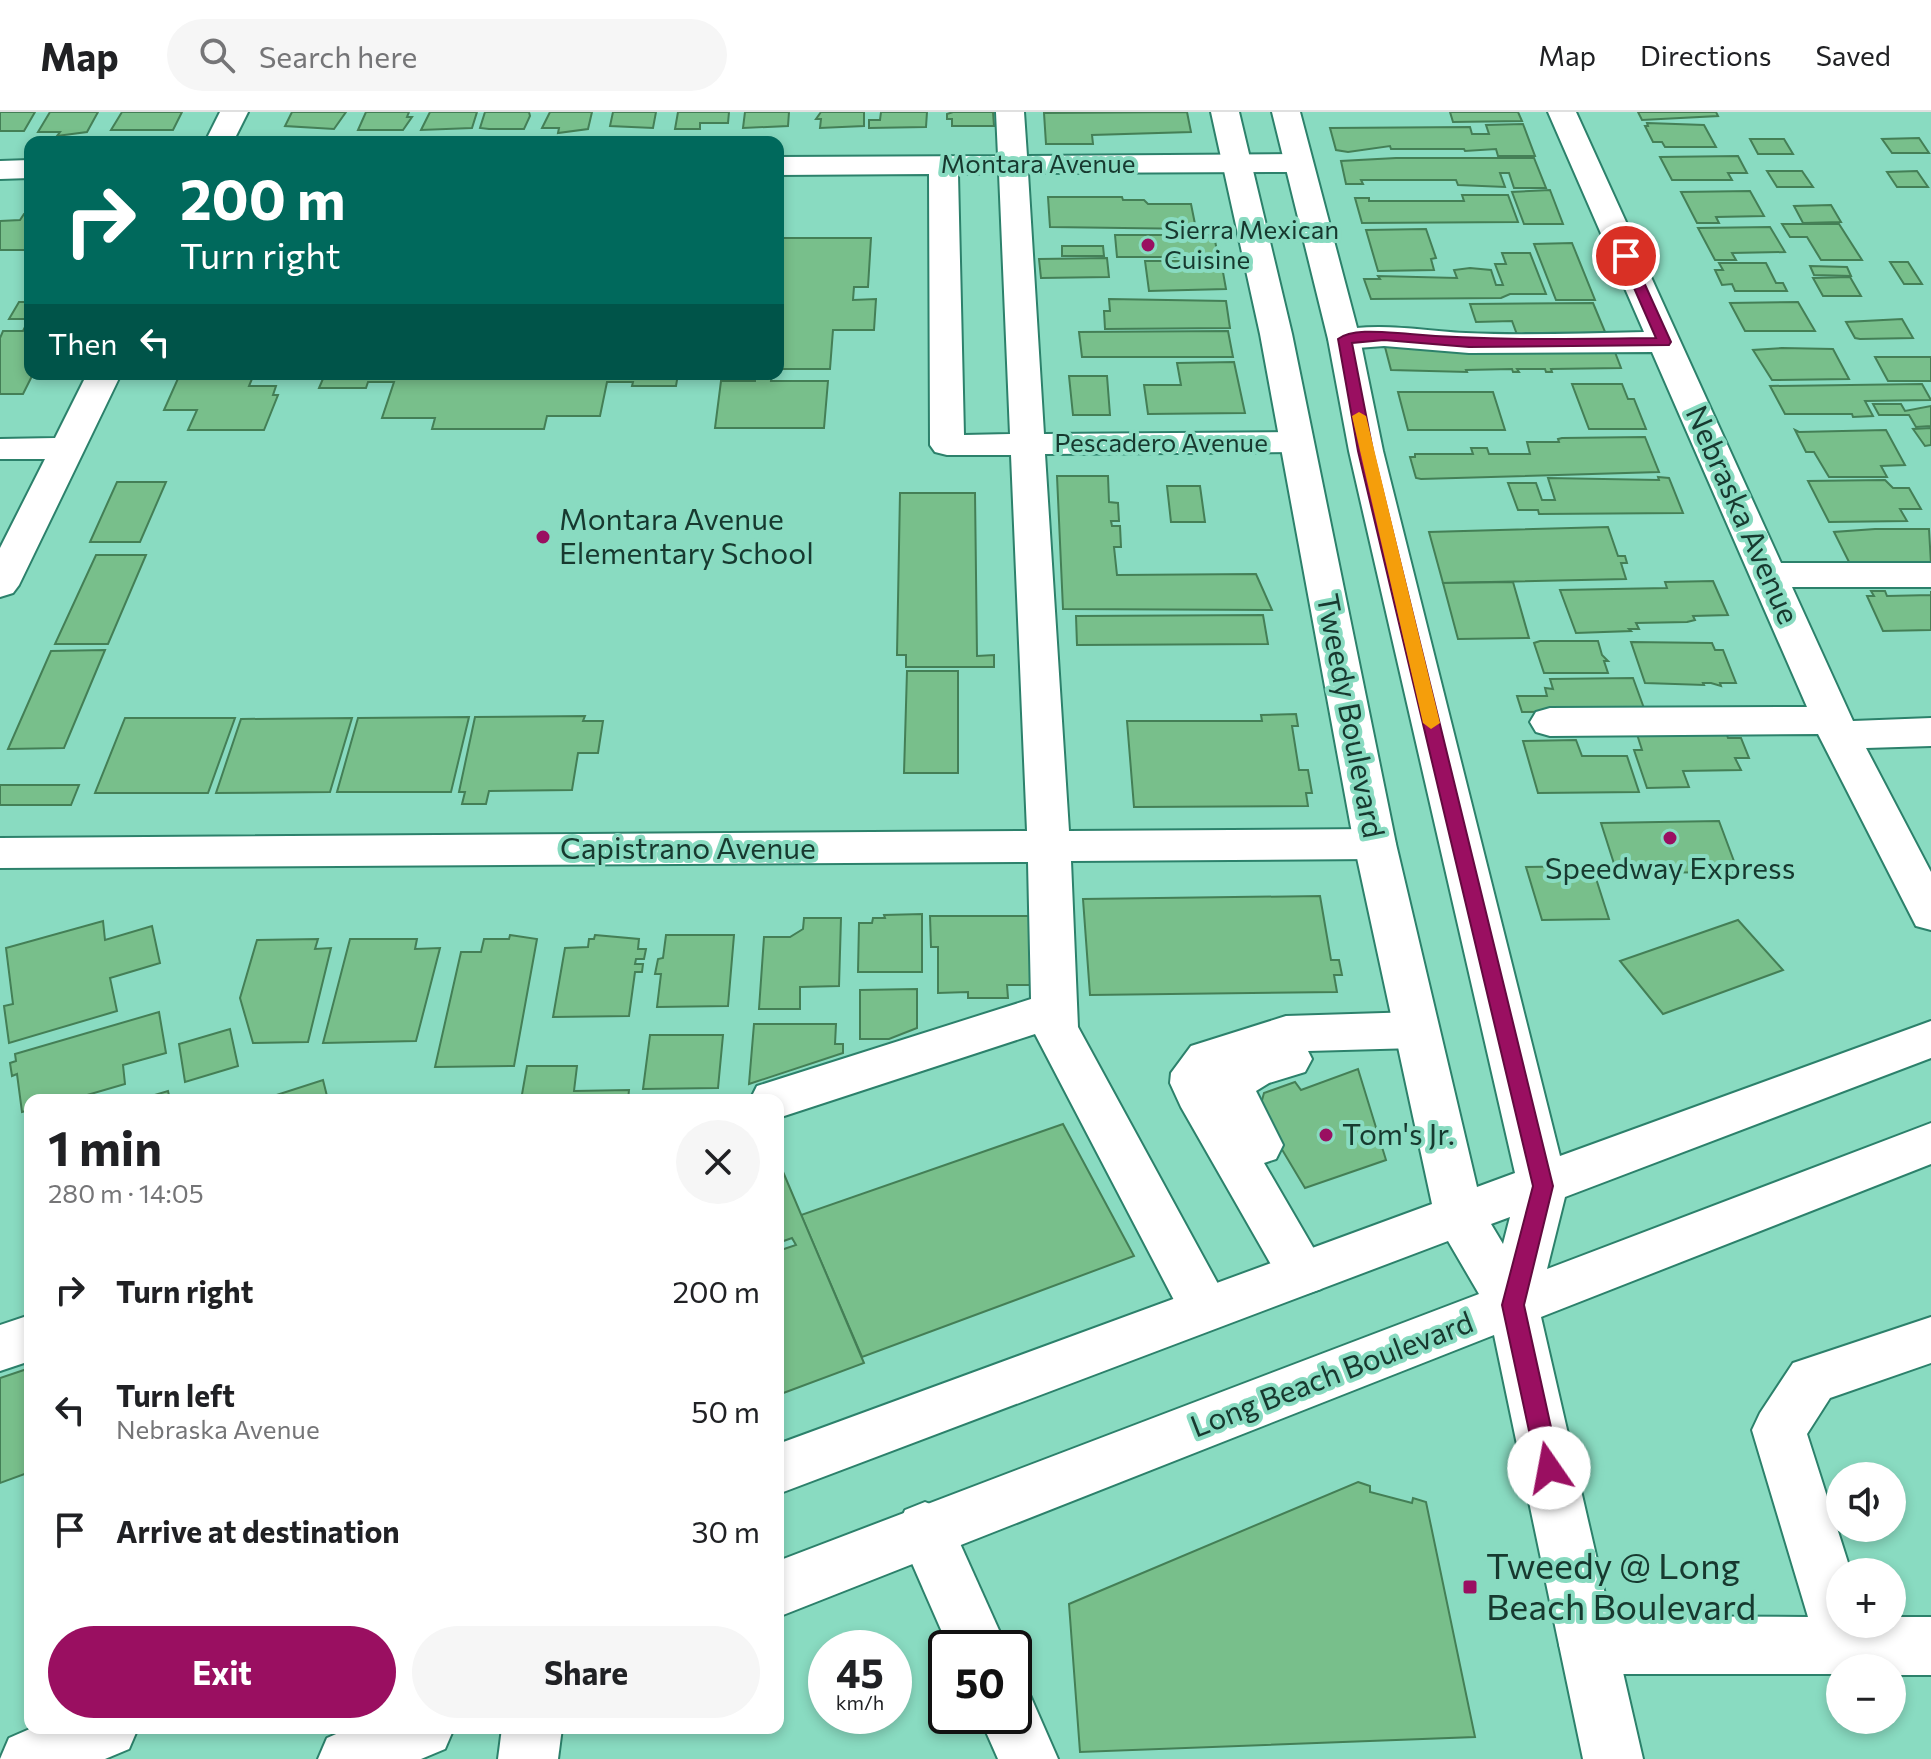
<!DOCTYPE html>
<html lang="en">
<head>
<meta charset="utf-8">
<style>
  body { margin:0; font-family:Commissioner,sans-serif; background:#f6f6f6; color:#202124; height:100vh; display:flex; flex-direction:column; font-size:30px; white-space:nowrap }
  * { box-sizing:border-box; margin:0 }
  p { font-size:26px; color:#757577 }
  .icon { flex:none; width:44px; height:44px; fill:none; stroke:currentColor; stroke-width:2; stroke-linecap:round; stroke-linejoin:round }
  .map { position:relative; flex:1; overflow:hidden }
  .panel { position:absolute; left:24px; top:982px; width:760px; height:640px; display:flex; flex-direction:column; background:#fff; border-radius:16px; box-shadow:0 4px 12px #0003 }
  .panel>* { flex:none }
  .hud { position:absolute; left:24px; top:24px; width:760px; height:244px; border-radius:16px; box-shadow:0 4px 12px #0003; background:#00695c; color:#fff; overflow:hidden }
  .controls { position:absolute; left:1826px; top:1350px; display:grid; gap:16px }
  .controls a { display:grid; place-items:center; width:80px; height:80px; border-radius:50%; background:#fff; box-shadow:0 4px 12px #0003; font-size:40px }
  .speed { position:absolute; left:808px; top:1518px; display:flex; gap:16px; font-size:40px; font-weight:700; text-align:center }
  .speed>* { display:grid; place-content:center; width:104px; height:104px; border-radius:50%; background:#fff; box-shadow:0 4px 12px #0003; line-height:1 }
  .speed small { font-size:20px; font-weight:400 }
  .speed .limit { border:4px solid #111; border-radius:12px; background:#fff; color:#111 }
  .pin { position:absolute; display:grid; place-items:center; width:68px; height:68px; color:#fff; margin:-34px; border:4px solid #fff; border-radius:50%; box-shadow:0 2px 8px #0007 }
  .me { position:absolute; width:88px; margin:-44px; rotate:348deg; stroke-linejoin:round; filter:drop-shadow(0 0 6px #0008) }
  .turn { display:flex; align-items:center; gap:28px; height:168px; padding:0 24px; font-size:36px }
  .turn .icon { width:104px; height:104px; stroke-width:2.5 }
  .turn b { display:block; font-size:56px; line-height:68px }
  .then { display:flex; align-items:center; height:76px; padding:0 24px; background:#0003; gap:16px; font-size:30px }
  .round { display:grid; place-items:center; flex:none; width:84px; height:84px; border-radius:42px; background:#f6f6f6 }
  .headline { display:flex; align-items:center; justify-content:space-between; height:136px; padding:0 24px }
  h1 { font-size:48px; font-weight:700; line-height:60px }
  .button { display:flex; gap:16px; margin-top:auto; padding:16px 24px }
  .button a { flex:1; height:92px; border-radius:48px; background:#9a0f61; color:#fff; font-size:32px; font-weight:700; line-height:92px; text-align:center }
  .button a+a { background:#f6f6f6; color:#202124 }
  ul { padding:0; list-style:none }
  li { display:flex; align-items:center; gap:24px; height:120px; padding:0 24px }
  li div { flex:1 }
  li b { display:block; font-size:30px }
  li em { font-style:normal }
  header { display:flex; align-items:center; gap:48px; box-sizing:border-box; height:112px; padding:0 40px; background:#fff; border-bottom:2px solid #e0e0e0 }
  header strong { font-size:38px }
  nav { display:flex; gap:44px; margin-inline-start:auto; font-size:28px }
  .search { width:560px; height:72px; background:#f6f6f6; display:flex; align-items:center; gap:20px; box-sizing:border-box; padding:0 28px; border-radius:44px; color:#757577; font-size:30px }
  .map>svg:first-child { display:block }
  .building { fill:#78bf8b; stroke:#447f56; stroke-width:2 }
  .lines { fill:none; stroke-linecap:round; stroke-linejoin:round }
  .minor-casing { stroke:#2c816b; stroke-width:4 }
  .major-casing { stroke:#2c816b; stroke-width:4 }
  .minor { fill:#fff; fill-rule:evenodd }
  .major { fill:#fff; fill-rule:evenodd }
  .route { fill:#9a0f61; stroke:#640a3f; stroke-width:2 }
  .slow { fill:#f59e0b }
  .poi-dot { fill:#9a0f61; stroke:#89dbc1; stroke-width:3 }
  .labels { text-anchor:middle; stroke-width:8; stroke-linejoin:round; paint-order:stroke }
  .far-street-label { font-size:26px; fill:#17392f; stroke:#89dbc1 }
  .far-poi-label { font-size:26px; fill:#17392f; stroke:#89dbc1; text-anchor:start }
  .street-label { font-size:30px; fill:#17392f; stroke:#89dbc1 }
  .poi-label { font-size:30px; fill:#17392f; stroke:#89dbc1; text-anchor:start }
  .near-poi-label { font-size:36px; fill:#17392f; stroke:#89dbc1; text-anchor:start }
</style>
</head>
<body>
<header>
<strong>Map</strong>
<div class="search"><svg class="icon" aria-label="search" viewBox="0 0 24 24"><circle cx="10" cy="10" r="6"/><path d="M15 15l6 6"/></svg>Search here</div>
<nav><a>Map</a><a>Directions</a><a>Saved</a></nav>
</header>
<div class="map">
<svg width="1931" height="1647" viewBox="0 0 1931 1647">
  <rect width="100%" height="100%" fill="#89dbc1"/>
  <g class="building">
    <polygon points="0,0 35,0 24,19 0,19"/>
    <polygon points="50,0 98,0 87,20 57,24 60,20 38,20"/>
    <polygon points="122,0 182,0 173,18 111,18"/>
    <polygon points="292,0 346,0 334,17 285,14"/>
    <polygon points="366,0 409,0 407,5 412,5 403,18 358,18"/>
    <polygon points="430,0 477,0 472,16 421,18"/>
    <polygon points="485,0 529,0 530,4 524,17 489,17 480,16"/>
    <polygon points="550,0 592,0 588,17 558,21 559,16 542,16"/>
    <polygon points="613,0 656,0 653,16 610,14"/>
    <polygon points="678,0 729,0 728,11 700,11 700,17 675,17"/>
    <polygon points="745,0 789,0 788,14 743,16"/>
    <polygon points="821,0 864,0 864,14 820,16 821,7 816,7"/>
    <polygon points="881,0 927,0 926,15 869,16 869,8 880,8"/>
    <polygon points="953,0 993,0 994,14 952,14 952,7 947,7 947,2"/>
    <polygon points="1187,0 1191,20 1092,23 1093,32 1046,32 1044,1"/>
    <polygon points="1450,0 1518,0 1522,9 1453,10"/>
    <polygon points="1638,0 1716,0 1718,4 1642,8"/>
    <polygon points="1647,11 1704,13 1716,35 1665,35 1662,30 1653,30 1645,14 1648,14"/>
    <polygon points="1523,12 1535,44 1498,44 1496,37 1465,39 1464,37 1391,37 1390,34 1348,40 1336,38 1330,16 1470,15 1472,22 1489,22 1486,13"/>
    <polygon points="1919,26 1929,41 1892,41 1882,27"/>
    <polygon points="1750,27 1784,27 1793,42 1758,42"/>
    <polygon points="1738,44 1747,61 1728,61 1732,68 1672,68 1660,45"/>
    <polygon points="1396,46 1534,46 1546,76 1514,76 1509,61 1500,61 1505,75 1458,73 1456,68 1361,68 1363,72 1346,72 1341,49"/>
    <polygon points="1767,59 1802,59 1813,75 1777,75"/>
    <polygon points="1917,59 1928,75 1897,75 1887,60"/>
    <polygon points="1550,78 1563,112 1524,112 1512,80"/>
    <polygon points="1750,79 1764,104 1716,105 1719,111 1697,111 1681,80"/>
    <polygon points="1462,83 1508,83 1518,110 1362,111 1355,86 1369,86 1369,89 1464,89"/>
    <polygon points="1048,85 1122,85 1123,88 1144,88 1148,92 1191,92 1196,117 1050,115"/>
    <polygon points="1831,93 1841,110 1803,111 1794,94"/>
    <polygon points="24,102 30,102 28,138 0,138 0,109 20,108"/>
    <polygon points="1782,112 1839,112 1862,148 1821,148 1807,125 1790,125"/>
    <polygon points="1770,115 1785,140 1732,141 1736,148 1715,148 1698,116"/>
    <polygon points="1426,117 1436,146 1431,147 1434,158 1378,159 1366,118"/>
    <polygon points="1115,123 1214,123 1218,145 1117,145"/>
    <polygon points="778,126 871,126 868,175 854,175 853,188 876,187 874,218 833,218 830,257 778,257"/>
    <polygon points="1572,131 1595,188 1556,188 1534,132"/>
    <polygon points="1062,134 1103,134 1104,144 1062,144"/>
    <polygon points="1502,141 1530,141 1546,182 1510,182 1501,186 1371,187 1364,167 1380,167 1378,164 1457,166 1454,158 1470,156 1491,158 1496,173 1503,173 1495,152 1506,152"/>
    <polygon points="1107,146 1109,165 1041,166 1039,147"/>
    <polygon points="1145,149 1221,149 1226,177 1149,179"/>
    <polygon points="1890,150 1908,150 1922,172 1904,172"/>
    <polygon points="1719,151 1766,151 1776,171 1783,171 1787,179 1735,179 1732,172 1722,173 1715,158 1723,158"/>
    <polygon points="1810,154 1847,155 1851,164 1814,163"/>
    <polygon points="1850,165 1861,184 1823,184 1813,166"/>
    <polygon points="1109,187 1226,189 1230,216 1105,217 1104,199 1110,199"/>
    <polygon points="19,190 30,190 30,262 33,262 23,282 0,282 0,226 3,219 23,219 29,207 9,207"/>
    <polygon points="1798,190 1815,219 1745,219 1730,191"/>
    <polygon points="1593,191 1608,227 1519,228 1512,209 1476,210 1470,192"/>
    <polygon points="1902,207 1913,226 1860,227 1855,226 1846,210"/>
    <polygon points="1228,219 1233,245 1082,245 1079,220"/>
    <polygon points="1385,235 1613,235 1621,256 1551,257 1552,260 1546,260 1545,257 1517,257 1519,260 1513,260 1512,257 1466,258 1467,260 1391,258"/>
    <polygon points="1782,236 1833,237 1849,267 1772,268 1753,238"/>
    <polygon points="1875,245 1931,245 1931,269 1888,269"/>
    <polygon points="1234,250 1245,301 1148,302 1144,273 1181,273 1177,251"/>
    <polygon points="180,262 254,262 249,274 276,274 273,283 278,283 264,318 188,318 197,298 164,298"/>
    <polygon points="325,262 465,262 464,267 539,267 540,262 678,262 676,274 632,274 633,270 607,270 600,304 547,304 544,317 432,317 435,306 382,306 394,270 368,270 366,276 319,276"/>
    <polygon points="755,262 772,262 771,269 828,269 824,316 715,316 721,269 755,269"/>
    <polygon points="1069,264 1107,264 1110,303 1073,303"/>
    <polygon points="1572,272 1622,272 1628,287 1634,287 1646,317 1589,317"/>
    <polygon points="1922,272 1931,288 1865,289 1873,304 1853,305 1852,302 1785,302 1770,274"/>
    <polygon points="1398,280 1493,280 1505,318 1408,318"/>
    <polygon points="1873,292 1901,292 1905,299 1931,294 1931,314 1916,315 1909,303 1879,303"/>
    <polygon points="1931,316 1931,333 1925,334 1913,317"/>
    <polygon points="1795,318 1799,320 1886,318 1905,353 1881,354 1887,365 1829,365 1814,340 1806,340"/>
    <polygon points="1645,325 1659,360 1421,367 1416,366 1410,345 1415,345 1415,342 1473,342 1471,336 1487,336 1489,342 1530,342 1527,330 1559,330 1558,327 1562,326"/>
    <polygon points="1057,364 1108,364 1109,390 1118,391 1119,409 1111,409 1112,414 1120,414 1121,435 1114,435 1117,463 1256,462 1272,498 1063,497"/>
    <polygon points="1658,365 1669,366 1683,401 1539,402 1538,398 1518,398 1508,371 1536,371 1542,388 1555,388 1548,366 1659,368"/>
    <polygon points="1885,368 1893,376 1909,376 1921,397 1900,397 1907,409 1829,410 1808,369"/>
    <polygon points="117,370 166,370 140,430 90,430"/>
    <polygon points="1167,374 1200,374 1205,410 1171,410"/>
    <polygon points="900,381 975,381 977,544 994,543 994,555 906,555 906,543 897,543"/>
    <polygon points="1608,415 1618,444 1625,444 1627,451 1621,451 1626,467 1443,471 1429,420"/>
    <polygon points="1875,417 1929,417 1931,452 1850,452 1834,420"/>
    <polygon points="96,443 146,443 108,532 55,532"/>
    <polygon points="1713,469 1728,503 1693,504 1695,508 1687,510 1636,511 1639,517 1629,517 1631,519 1576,521 1560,478 1667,476 1665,470"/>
    <polygon points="1513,470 1529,526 1458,527 1443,471"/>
    <polygon points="1871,479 1885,479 1887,484 1931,483 1931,479 1931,518 1883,519 1867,484 1874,484"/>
    <polygon points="1263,503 1268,532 1077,533 1076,504"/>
    <polygon points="1540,529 1598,529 1602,543 1608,549 1604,549 1608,561 1544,561 1534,531"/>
    <polygon points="1631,530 1712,531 1715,538 1723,538 1736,571 1720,571 1721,574 1711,571 1703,571 1704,573 1645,571"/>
    <polygon points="105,538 64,636 8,637 51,539"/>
    <polygon points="907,559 958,559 958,661 904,661"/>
    <polygon points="1633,566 1645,599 1522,600 1517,584 1547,584 1545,576 1553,577 1550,567"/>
    <polygon points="1296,602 1298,614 1292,614 1299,658 1308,658 1312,681 1306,681 1308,694 1134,695 1127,609 1262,609 1261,603"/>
    <polygon points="585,604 583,609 603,609 598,641 578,641 572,678 489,679 486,692 462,692 465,680 459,680 475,605"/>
    <polygon points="469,605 451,680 337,680 358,606"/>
    <polygon points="125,606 235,606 208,681 95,681"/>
    <polygon points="352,606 330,680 216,681 241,607"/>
    <polygon points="1724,614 1728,626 1741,626 1749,646 1735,646 1741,658 1683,659 1689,675 1647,676 1634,638 1642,638 1635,616"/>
    <polygon points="1576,628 1582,644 1627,644 1639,680 1538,681 1523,629"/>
    <polygon points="0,673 79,673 71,693 0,693"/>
    <polygon points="1719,709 1738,760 1617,761 1601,711"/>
    <polygon points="1592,754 1609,807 1542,808 1526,755"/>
    <polygon points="1320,784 1331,848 1339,848 1342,863 1334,863 1337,880 1090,883 1083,787"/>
    <polygon points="922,802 922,860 858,860 859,811 872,811 873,806 885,806 884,803"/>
    <polygon points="930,804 1031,804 1035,873 1007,873 1008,886 968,886 968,880 938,881 938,835 931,835"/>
    <polygon points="804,806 841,806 839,874 800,875 800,897 759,897 764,825 790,825 803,817"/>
    <polygon points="1738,808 1783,858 1663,902 1620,849"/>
    <polygon points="103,809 105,828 152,814 160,851 110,866 117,899 9,931 4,894 13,892 6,836"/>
    <polygon points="510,823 537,827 514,954 435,955 461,840 481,840 484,827 509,827"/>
    <polygon points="595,823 639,827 638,837 646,837 644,847 636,847 635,852 643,852 642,860 635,860 629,904 553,905 565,836 588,835 589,827 594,827"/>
    <polygon points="666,823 734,823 728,894 657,895 661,862 655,862 658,847 663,846"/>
    <polygon points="318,827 315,837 331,836 308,930 253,931 240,886 257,828"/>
    <polygon points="350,827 417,827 415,837 440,836 416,929 323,931"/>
    <polygon points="917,877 917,916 889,927 860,927 860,878"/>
    <polygon points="159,900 166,941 123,953 125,972 70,988 30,988 30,998 22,1000 17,962 12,964 10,951 16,949 15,942"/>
    <polygon points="754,912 836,912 835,932 843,932 843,941 749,972"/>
    <polygon points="230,917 238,954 185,970 179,932"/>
    <polygon points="650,923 723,923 718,976 643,977"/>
    <polygon points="527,954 577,954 574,979 629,978 628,988 521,988"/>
    <polygon points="1358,957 1386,1048 1305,1076 1259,999 1264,981 1295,970 1301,978"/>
    <polygon points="323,968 328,988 261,988"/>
    <polygon points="168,979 170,988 138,988"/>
    <polygon points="1063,1012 1134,1144 862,1245 801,1103"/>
    <polygon points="778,1048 864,1251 778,1283 778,1139 796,1133 792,1126 778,1131"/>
    <polygon points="30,1256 30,1360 0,1371 0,1266"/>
    <polygon points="1358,1370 1370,1374 1370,1380 1412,1391 1413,1386 1426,1390 1475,1625 1080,1640 1069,1492"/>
  </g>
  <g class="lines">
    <defs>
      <g id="minor">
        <polygon points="220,0 248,0 233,30 205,30"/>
        <path d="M996,0H1024L1027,44L1299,42L1309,45L1313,51L1309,57L1299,60L1028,61L1044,322L1295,320L1307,323L1312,330L1307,337L1295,340L1045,342L1069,719L1375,717L1390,721L1396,732L1390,743L1375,747L1071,749L1078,915L1223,1181L1231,1197L1223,1213L1205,1220L1187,1213L1035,922L778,1006V988H750L757,974L1031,887L1028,750L0,756V726L1027,719L1011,343H947L935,340L930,333L929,62L778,63V45L998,44ZM999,61L1010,322L964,323L958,62Z"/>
        <path d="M1548,0H1576L1781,451H1931V475H1792L1853,609L1931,606V634L1866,636L1931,760V818L1916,814L1818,622L1550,624L1536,620L1530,610L1536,600L1550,596L1807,595L1652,240L1469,241L1384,234L1344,237L1333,234L1328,227L1333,220C1377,209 1422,219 1466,221C1525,224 1585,221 1644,220Z"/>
        <polygon points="30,48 30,66 0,67 0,49"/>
        <polygon points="87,262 121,262 19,473 13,481 0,485 0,436 45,347 0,347 0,327 55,326"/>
        <polygon points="1416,900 1432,905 1439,918 1432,931 1416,936 1308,939 1312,947 1305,960 1269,971 1256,979 1283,1033 1276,1047 1264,1051 1328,1161 1321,1177 1303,1183 1285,1177 1181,995 1170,971 1171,961 1191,934 1286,904"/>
        <polygon points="30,1203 30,1249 0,1259 0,1213"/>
        <polygon points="1931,1205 1931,1251 1830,1286 1807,1322 1851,1460 1840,1460 1840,1512 1892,1512 1892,1505 1931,1505 1931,1563 1892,1563 1892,1556 1840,1556 1840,1562 1588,1562 1568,1553 1559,1533 1568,1513 1588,1504 1808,1505 1752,1318 1760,1301 1793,1251"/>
        <polygon points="925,1390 945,1398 1007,1536 949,1536 897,1417 905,1398"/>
        <polygon points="1014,1576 1030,1583 1058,1647 998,1647 979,1604 1014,1604"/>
        <polygon points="502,1616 562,1616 558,1647 498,1647"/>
      </g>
      <g id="major">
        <path d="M1211,0H1239L1292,222L1396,732L1477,1075L1515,1061L1349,339L1328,227L1272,0H1300L1360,227L1383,339L1560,1044L1931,909V946L1565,1085L1547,1157L1931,1011V1052L1541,1205L1643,1647H1583L1494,1223L778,1505V1449L1479,1182L1448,1129L778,1382V1332L1432,1092L1354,732L1260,222ZM1510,1105L1503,1132L1491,1112Z"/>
        <polygon points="32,1616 138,1616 129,1637 105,1647 0,1647 9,1626"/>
        <polygon points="350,1616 454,1616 445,1637 421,1647 318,1647 327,1626"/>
      </g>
    </defs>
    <use href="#minor" class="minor-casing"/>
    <use href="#major" class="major-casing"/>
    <use href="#minor" class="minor"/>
    <use href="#major" class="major"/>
  </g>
  <path class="route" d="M1626,140L1632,144L1671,230L1669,233L1469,235L1384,228L1352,231L1373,339L1553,1074L1524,1193L1560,1356L1557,1364L1549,1367L1541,1364L1537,1356L1502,1193L1533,1074L1358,339L1338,227C1353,215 1390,221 1410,222C1492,229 1574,227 1656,226L1620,144Z"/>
  <polygon class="slow" points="1359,300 1366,304 1440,611 1431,617 1423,611 1352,304"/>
  <g class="poi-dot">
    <circle cx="1148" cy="133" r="8"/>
    <circle cx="543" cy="425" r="8"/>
    <circle cx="1670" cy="726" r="8"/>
    <circle cx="1326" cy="1023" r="8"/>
    <rect x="1462" y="1467" width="16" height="16" rx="4"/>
  </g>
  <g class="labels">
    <g class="far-street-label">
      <text x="1038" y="61">Montara Avenue</text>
      <text x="1161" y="340">Pescadero Avenue</text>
    </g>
    <g class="far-poi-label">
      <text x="1164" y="127">Sierra Mexican<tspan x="1164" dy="30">Cuisine</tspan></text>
    </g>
    <g class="street-label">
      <text transform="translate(1742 403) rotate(66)" y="10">Nebraska Avenue</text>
      <text transform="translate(1350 604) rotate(79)" y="10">Tweedy Boulevard</text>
      <text x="688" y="747">Capistrano Avenue</text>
      <text transform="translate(1332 1263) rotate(-21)" y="10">Long Beach Boulevard</text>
    </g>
    <g class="poi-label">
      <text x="559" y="418">Montara Avenue<tspan x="559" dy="34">Elementary School</tspan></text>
      <text x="1670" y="767" text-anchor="middle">Speedway Express</text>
      <text x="1342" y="1033">Tom's Jr.</text>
    </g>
    <g class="near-poi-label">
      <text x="1486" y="1467">Tweedy @ Long<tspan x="1486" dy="41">Beach Boulevard</tspan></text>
    </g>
  </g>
</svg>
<div class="controls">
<a><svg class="icon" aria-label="sound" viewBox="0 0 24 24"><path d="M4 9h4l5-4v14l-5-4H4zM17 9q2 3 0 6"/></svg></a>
<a>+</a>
<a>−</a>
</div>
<div class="speed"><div>45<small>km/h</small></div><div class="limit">50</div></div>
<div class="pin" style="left:1626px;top:144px;background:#d93025"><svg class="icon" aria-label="arrive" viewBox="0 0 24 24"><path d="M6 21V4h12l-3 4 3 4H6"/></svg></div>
<svg class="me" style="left:1549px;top:1356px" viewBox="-20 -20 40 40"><circle r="19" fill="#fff"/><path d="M0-13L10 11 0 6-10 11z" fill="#9a0f61"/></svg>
<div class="hud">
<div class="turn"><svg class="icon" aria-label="right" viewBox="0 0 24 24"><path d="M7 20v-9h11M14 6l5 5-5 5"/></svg><div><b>200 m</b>Turn right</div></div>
<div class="then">Then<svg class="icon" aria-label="left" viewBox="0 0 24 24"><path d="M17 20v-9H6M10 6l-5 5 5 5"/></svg></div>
</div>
<section class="panel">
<div class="headline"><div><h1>1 min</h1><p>280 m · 14:05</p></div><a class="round"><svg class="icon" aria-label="close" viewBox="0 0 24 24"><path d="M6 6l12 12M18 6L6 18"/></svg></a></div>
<ul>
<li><svg class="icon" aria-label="right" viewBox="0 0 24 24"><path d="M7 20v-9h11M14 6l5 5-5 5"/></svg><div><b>Turn right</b></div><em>200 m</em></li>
<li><svg class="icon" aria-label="left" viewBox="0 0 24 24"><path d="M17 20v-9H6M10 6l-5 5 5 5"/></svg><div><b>Turn left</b><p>Nebraska Avenue</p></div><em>50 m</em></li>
<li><svg class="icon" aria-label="arrive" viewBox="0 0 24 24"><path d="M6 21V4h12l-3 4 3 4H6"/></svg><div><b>Arrive at destination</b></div><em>30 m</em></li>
</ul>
<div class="button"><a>Exit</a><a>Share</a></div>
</section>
</div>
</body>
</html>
